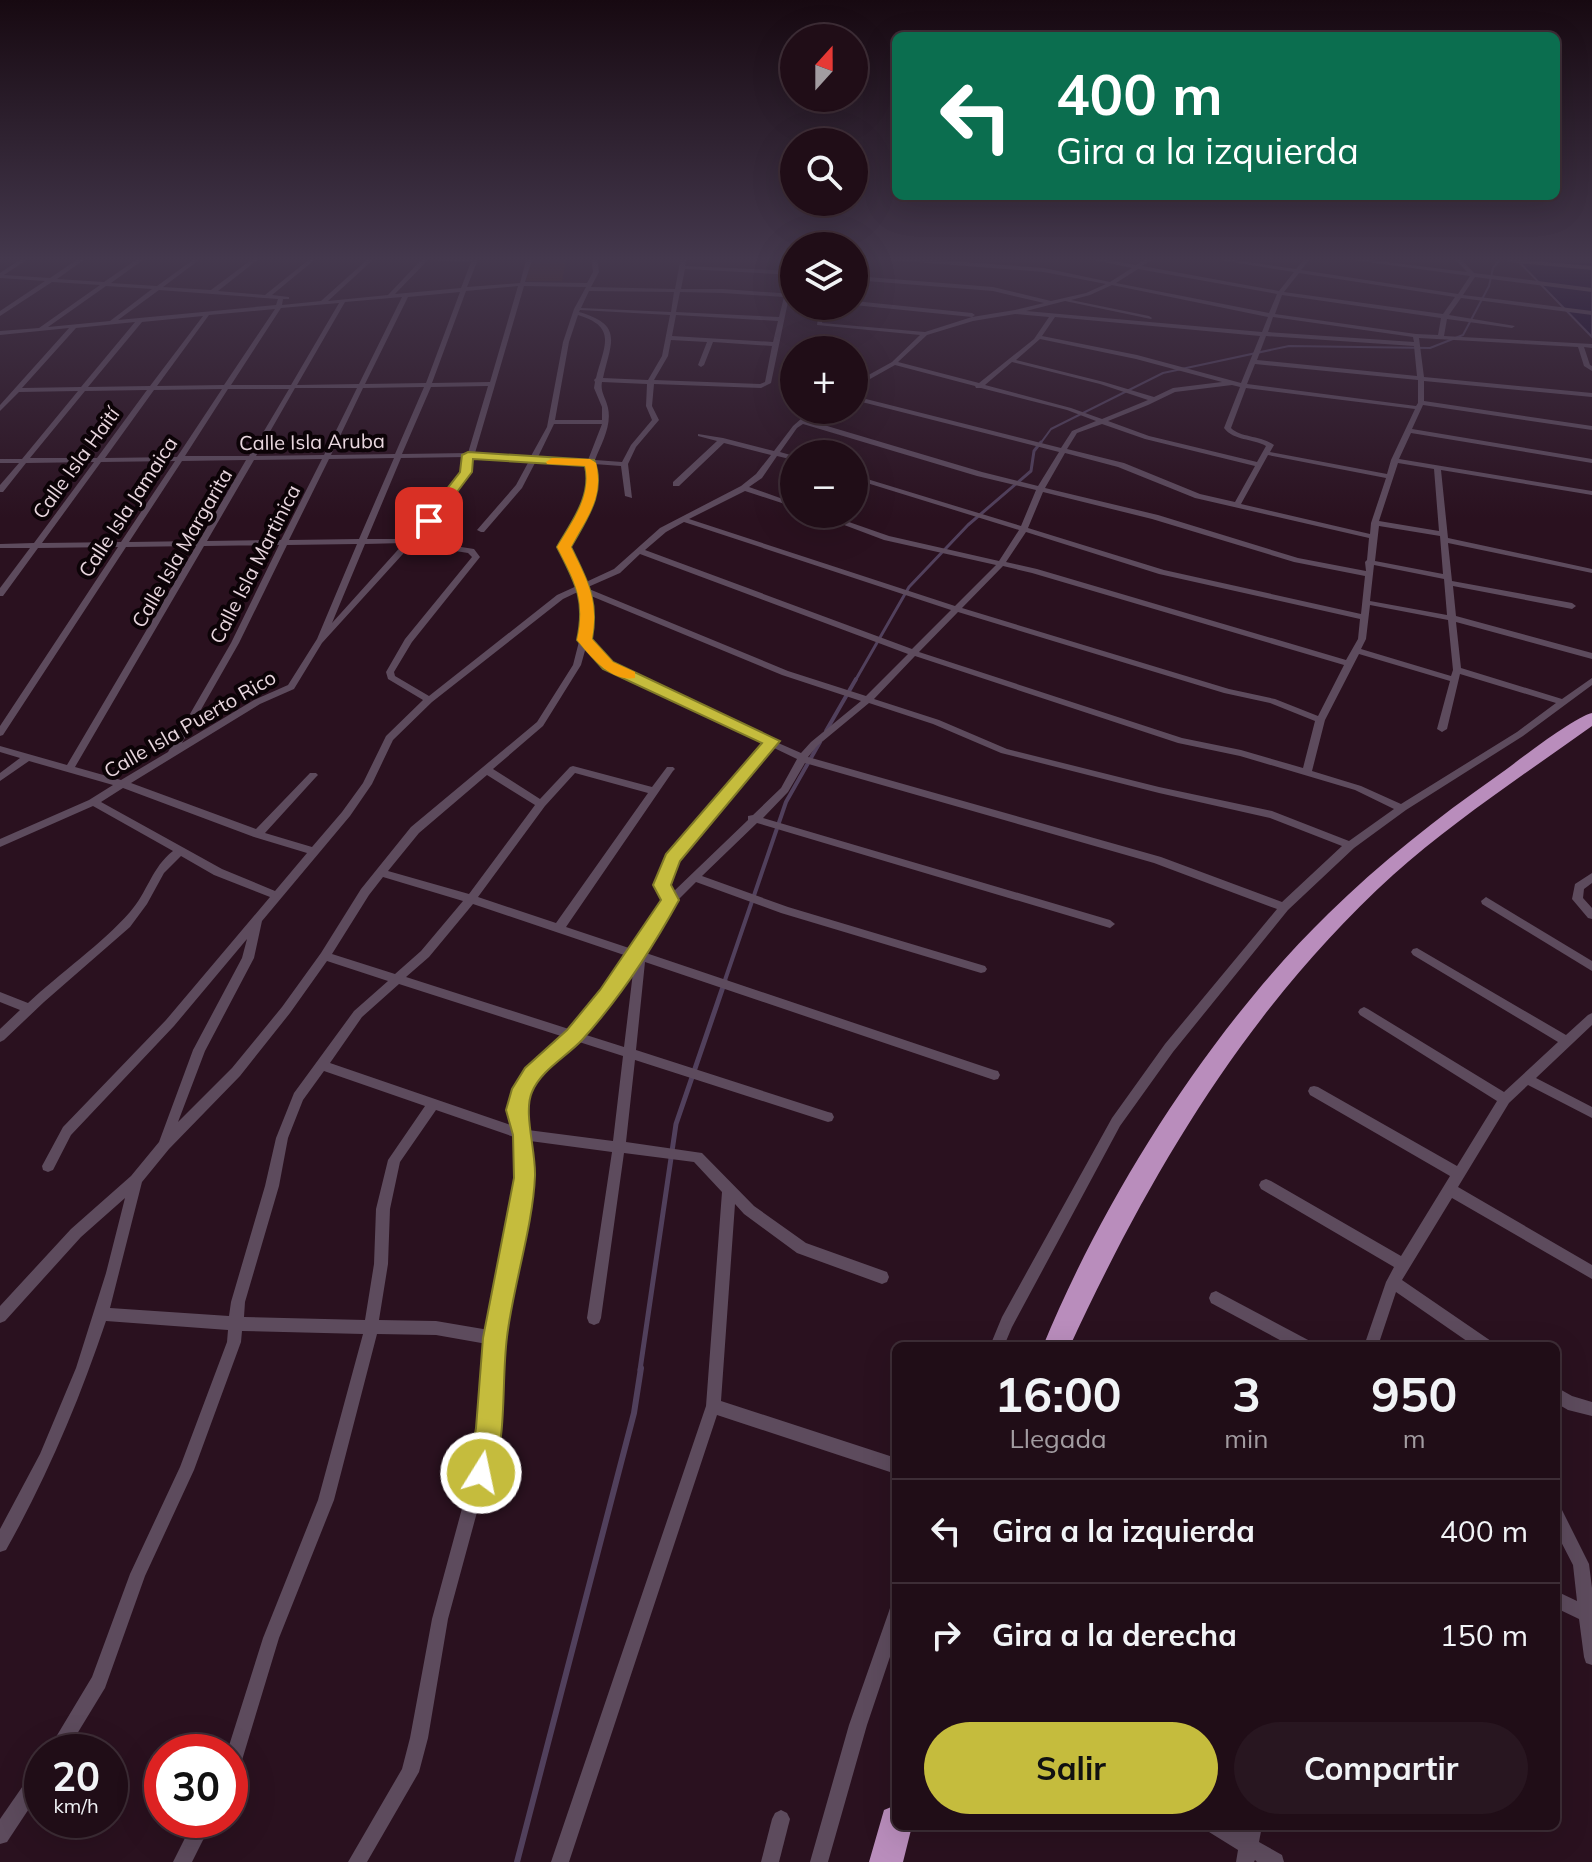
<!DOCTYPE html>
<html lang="es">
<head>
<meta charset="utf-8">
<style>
  body { margin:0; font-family:Mulish,sans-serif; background:#281620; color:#f1f3f6; height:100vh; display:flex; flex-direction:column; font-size:30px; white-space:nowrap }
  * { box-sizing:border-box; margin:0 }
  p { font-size:26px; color:#a29ca1 }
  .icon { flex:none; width:44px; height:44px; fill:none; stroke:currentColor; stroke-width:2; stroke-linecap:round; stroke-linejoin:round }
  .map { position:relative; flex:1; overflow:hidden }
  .sheet { position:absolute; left:892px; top:1342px; width:668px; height:488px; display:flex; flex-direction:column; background:#200d17; border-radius:12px; box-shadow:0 8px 32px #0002,0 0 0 2px #3d2d36 }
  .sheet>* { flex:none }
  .top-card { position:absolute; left:892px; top:32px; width:668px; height:168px; border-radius:12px; box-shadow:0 8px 32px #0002,0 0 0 2px #3d2d36; background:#0b6e4f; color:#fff; overflow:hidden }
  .needle { width:52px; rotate:21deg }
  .fabs { position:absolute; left:780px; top:24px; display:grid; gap:16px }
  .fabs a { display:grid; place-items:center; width:88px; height:88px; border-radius:50%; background:#200d17; box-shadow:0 8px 32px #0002,0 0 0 2px #3d2d36; font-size:40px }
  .speed { position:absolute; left:24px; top:1734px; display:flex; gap:16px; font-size:40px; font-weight:700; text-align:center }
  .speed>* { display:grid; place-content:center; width:104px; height:104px; border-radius:50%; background:#200d17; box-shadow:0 8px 32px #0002,0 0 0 2px #3d2d36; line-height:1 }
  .speed small { font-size:20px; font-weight:400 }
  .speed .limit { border:12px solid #d22; background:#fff; color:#111 }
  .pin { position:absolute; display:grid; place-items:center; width:68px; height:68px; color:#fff; margin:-34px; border-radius:16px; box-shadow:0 4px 12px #0006 }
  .me { position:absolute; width:88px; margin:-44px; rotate:10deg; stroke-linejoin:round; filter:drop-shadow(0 0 6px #0008) }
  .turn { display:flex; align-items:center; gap:28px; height:168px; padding:0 32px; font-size:36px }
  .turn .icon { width:104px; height:104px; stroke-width:2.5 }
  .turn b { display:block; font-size:56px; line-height:68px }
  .eta { display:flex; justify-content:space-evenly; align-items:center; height:136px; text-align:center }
  .eta b { font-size:48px; font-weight:700; line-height:56px }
  .button { display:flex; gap:16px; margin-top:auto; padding:16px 32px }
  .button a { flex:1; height:92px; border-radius:48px; background:#c5bc3d; color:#111; font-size:32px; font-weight:700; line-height:92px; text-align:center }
  .button a+a { background:#281620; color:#f1f3f6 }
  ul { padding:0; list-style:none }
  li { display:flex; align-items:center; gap:24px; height:104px; padding:0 32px; border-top:2px solid #3d2d36 }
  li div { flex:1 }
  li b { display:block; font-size:30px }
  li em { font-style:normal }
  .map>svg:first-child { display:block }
  .green { fill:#401c13 }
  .water { fill:#100024; stroke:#51405c; stroke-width:2 }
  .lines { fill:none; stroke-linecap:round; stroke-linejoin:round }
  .stream-far4 { stroke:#51405c; stroke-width:2 }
  .stream-far3 { stroke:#51405c; stroke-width:3 }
  .stream-far2 { stroke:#51405c; stroke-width:4 }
  .stream-far1 { stroke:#51405c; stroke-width:5 }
  .stream { stroke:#51405c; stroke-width:6 }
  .minor { fill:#5d4b5d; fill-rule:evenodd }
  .motorway { fill:#b98dbc; fill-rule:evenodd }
  .route { fill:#c5bc3d; stroke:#807a28; stroke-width:2 }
  .slow { fill:#f59e0b }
  .labels { text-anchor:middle; stroke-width:8; stroke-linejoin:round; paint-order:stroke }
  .far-street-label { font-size:20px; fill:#e9d7df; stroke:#0c0307 }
</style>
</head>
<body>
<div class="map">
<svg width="1592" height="1862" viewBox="0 0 1592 1862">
  <rect width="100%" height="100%" fill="#2a111f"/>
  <polygon class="green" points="531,259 566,260 562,281 526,281"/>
  <polygon class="water" points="1515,257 1592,257 1592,337 1517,260"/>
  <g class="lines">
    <polyline class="stream-far4" points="1040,444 1051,429 1163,373 1289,346 1430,348 1463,335 1489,286 1493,268 1502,257"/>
    <polyline class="stream-far3" points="855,681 909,587 968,525 1031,471 1034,451 1041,442"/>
    <g class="stream-far2">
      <polyline points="826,731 856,679"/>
      <polyline points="724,983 786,802 820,742"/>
    </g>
    <polyline class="stream-far1" points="640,1370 676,1124 725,981"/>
    <polyline class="stream" points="517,1862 634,1413 641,1368"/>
    <g class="minor">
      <path d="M24,257H31L4,275L50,278L81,257H88L57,279L104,282L140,257H147L111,283L157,286L197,257H203L163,287L211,290L255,257H261L218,291L265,295L312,257H318L272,295L289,297V299H283L282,305L321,301L370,257H376L328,301L388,295L422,259L410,257L472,259L473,257H479L467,287L520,283L527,257H533L525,282L587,283L593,272L591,257H597L599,272L591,287L675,289L681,257H687L685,266L794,271V275L685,269L681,289H723L794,294V298L789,297L771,383L761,388L654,384L652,406L659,420L636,447L628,464L632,498L625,496L621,466L594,464L598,482L590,508L568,547L586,582L614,569L660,528L741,486L756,474L771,455L724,443L679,486H673V482L717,441L698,436V434L723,438L774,451L793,426L811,410H818L807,420L982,472L1038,486L1059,452L854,400V396L1061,448L1072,431L1096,421L1067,410L981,388H976L975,386L895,365L854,388V383L892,362L920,335L817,325L820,306H826L822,323L925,332L972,317L1015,310L1044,303L993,291L854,280V276L993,287L1051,301L1086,293L1106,284L1044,272L876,259L873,257H897L1044,268L1110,282L1132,268L1080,257H1092L1136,265L1149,257H1156L1142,266L1279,291L1294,272L1201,257H1214L1296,269L1306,257H1312L1301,270L1458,294L1470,276L1331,257H1347L1467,272L1453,257H1459L1474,273L1592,288V292L1475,277L1463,295L1592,311V315L1461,298L1449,315L1515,326L1512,328L1447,319L1444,336L1592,344V348L1584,347L1590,365L1592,366V371L1584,366L1578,347L1419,338L1424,377L1592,393V397L1424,381V401L1592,426V430L1423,405L1412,429L1592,459V463L1411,433L1399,459L1592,491V495L1441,470L1448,538L1592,569V573L1448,543L1452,581L1572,603L1576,606L1572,609L1453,586L1456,616L1592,653V659L1456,622L1461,668L1562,699L1592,678V685L1523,736L1406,810L1354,848L1288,910L1173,1052L1120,1126L1012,1327L1004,1346H990L1002,1317L1112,1118L1165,1044L1277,909L1154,863L805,763L788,792L763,818L1110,920L1115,924L1110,928L757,823L702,876L788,907L985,966L987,969L985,972L981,973L781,913L696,882L675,903L645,947L646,953L994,1070L998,1071L1000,1075L998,1079L994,1080L645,962L636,1050L828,1112L832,1113L834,1117L832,1121L828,1122L635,1060L626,1142L702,1153L754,1206L806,1243L887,1272L889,1277L887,1282L882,1284L797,1253L744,1214L735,1204L721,1401L896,1458V1474L717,1415L569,1862H551L706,1406L722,1192L694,1162L624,1153L601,1318L599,1323L594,1325L589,1323L587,1318L612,1152L530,1141L531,1178L502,1338L492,1457L448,1619L428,1738L419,1772L367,1862H348L402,1769L410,1738L432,1619L476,1457L487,1344L436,1335L377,1334L334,1500L279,1638L239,1770L236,1776L230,1779V1752H227L263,1638L318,1500L363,1334L242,1331L241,1342L194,1470L145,1576L105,1688L66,1752H47L92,1677L130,1574L180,1467L227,1342L228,1330L106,1321C79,1401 47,1477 6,1550L0,1552V1529L40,1454L76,1368L106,1273L125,1198L81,1237L5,1321L0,1323V1306L71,1229L131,1176L159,1142L193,1050L242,958L247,939L174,1026L71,1135L53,1170L48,1172L43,1170L42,1166L63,1127L166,1020L270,897L214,875L181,856L164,873L147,904L130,927L44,1002L4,1040L0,1042V1029L20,1010L0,1002V992L28,1003C60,973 102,944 130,912C147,893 152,867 173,851L93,806L0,847V839L89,800L113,785L29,761L0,781V773L20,758L0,752V746L67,765L196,546L126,547L3,735L0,736V726L118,547L38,548L3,596H0V588L30,548H0V544L34,543L94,462L26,463L3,492H0V485L19,463H0V459H22L78,391L19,392L0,411V405L69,328L0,335V331L39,328L100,285L52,282L0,316V311L45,281L0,278V273ZM428,260L471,262L461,288L395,294ZM1138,269L1277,294L1269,313L1116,283ZM1299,273L1455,297L1443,314L1284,292ZM1112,285L1268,317L1262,332L1026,311L1065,301L1151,319L1152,318L1149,316L1071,300L1090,295ZM106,286L152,289L110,321L48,327ZM518,286L490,382L432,383L466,291ZM524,286L586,287L574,309L563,342L547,427L531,456L475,453ZM159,290L278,299L276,305L118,320ZM589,291L674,292L671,312L581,308ZM460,292L426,383L365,384L408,297ZM680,292L723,293L784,297L779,317L676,312ZM1282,295L1441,318L1438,335L1416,334L1275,314ZM402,297L359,384L297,385L345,302ZM339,303L291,385H231L281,308ZM275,309L224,385L157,386L209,315ZM580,310L670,315L662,356L648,380L603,378C611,342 624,325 579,312ZM1015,314L1049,317L1034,339L979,383L898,362L927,335L973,321ZM578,315C618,327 604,346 596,378L594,380L595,382L594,388L602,407V420H555L569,342ZM676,315L778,321L773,342L672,336ZM203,316L150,386L88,387L142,322ZM1055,317L1260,336L1241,383L1137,355L1042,336ZM1273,317L1413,337L1414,342L1268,332ZM135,322L81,387L22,388L76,328ZM1266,336L1414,346L1417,376L1257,360ZM1040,339L1136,359L1222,382L1173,388L1154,397L1104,382L1016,360ZM671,340L707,342L698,365L701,367L704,365L713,342L772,346L765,382L760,384L654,380L668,356ZM1012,362L1100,384L1148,400L1102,419L1071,408L985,385ZM1255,364L1418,380V403L1416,406L1247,384ZM602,382L647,384L646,406L652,420L631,445L622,462L595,460C601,444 612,426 608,408C606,398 600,392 602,382ZM1232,385L1240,387L1224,428C1234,441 1252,438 1266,446L1257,462L1149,436L1108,421L1148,405L1175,392ZM488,386L468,453L402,454L431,387ZM424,387L395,454L331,455L363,388ZM295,388H357L324,455L256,456ZM1246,388L1415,409L1391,460L1387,474L1270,452L1274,445C1260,435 1241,438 1231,428ZM222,389L177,457L105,458L154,390ZM228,389H289L249,456H185ZM147,390L97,458H30L85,391ZM554,424H602L588,460L538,457ZM803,424L977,476L1036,490L1021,526L854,475V479L1019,530L999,561L889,536L826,514H815L884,540L996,565L955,606L689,519L745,491L794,507V503L749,487L762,478L777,456L794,460V456L780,452L797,428ZM1102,424L1145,439L1255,466L1235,502L1200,494L1124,463L1067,449L1077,433ZM1065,453L1118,467L1195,498L1369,538L1367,560L1365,562L1366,571L1298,558L1158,515L1045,488ZM1268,455L1386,478L1371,523L1370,534L1241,504ZM467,457C457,490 430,514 408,539H367L401,458ZM474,457L529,461L516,485L477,530L481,532H484L522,488L536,461L587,464L590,482L582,508L560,547L579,585L557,595L429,696L395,676L394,672L412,642L480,557L474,549L416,540C438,515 464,490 474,457ZM394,458L359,539L289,540L329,459ZM322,459L281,540L207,541L254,460ZM246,460L199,541L129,542L182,461ZM175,461L121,542L42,543L101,462ZM1398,463L1434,469L1439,531L1379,521ZM1043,492L1152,519L1294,562L1365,576L1361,614L1164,570L1028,528ZM684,522L951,610L912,649L645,550L666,532ZM1379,526L1440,536L1443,574L1375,561ZM1026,532L1159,574L1360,619L1358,639L1346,660L1037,569L1006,562ZM404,543L332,623L365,544ZM357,544L317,639L288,685L254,700L182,743L239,643L287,545ZM412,544L468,553L472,557L405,639L386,672L388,679L423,700L386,736L363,783L342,812L312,847L265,833L316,777L318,775L316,773H310L256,829L131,783L260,704L294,689L322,643ZM279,545L231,643L168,752L121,780L75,767L204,546ZM640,554L908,654L866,696L788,671L589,589L588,587L620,573ZM1374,565L1444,579L1447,615L1370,601ZM1003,566L1032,573L1344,665L1318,716L1275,699L1229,689L962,608ZM582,590L585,618L573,665L537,722L411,827L361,889L321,953L282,1007L232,1068L178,1122L205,1051L254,958L262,921L350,816L372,784L393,740L432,702L563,599ZM591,596L782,675L861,701L811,742L801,753L776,742L775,739L770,738L611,663L588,639L593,618ZM1370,605L1448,620L1453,670L1451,676L1361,649L1366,639ZM958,612L1224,693L1270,703L1315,721L1303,768L1241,750L1182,738L919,652ZM586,647L605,667L765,744L668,856L657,885L665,900L632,949L566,927L673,771L675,769L673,767H667L652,787L573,766L570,767L540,799L493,769L543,726L581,665ZM1359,654L1450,681L1437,729L1442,732L1447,729L1460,674L1556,703L1517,732L1401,804L1361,786L1312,771L1325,720ZM915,656L1178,743L1240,756L1355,790L1394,809L1349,841L1272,811L1159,787L1007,749L939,720L874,699ZM869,703L933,724L1001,753L1159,793L1270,818L1342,846L1282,902L1161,857L808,757L817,746ZM772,747L797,759L781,788L753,815L748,816V820L672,893L667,885L677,861ZM575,773L648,793L556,923L478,897L545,806ZM487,775L535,805L469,894L388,871L419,833ZM123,788L254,837L307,853L275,891L222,869L101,802ZM383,877L463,901L421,951L395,974L332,954L369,895ZM473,904L627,956L603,992L572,1030L406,977L429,957ZM327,961L388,981L354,1011L294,1093L276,1138L265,1186L231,1302L229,1316L110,1308L142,1182L169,1149L240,1076L290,1013ZM634,964L624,1047L583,1034L611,998ZM399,984L564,1037C543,1057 514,1076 510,1108C510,1114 513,1120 514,1126L330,1063L362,1017ZM576,1041L623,1056L613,1141L528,1130C526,1124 523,1117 523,1111C521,1083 558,1058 576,1041ZM324,1071L425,1106L388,1160L376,1209L374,1264L365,1320L244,1317L245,1302L279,1186L288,1138L303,1100ZM436,1110L517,1138V1178L489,1330L436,1321L379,1320L388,1264L390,1209L400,1162Z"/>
      <polygon points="1509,259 1592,266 1592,270 1507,262"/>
      <polygon points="854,301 972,313 975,315 972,317 854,305"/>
      <polygon points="1592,873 1592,883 1584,889 1583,898 1592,908 1592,919 1588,918 1572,899 1575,884"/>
      <polygon points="1486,897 1592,961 1592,971 1482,904 1481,901"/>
      <polygon points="1417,948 1566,1035 1588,1015 1592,1013 1592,1025 1536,1078 1592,1107 1592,1118 1528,1085 1509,1103 1458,1187 1592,1265 1592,1279 1452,1198 1402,1280 1491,1341 1493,1346 1474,1346 1396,1292 1378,1346 1364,1346 1386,1282 1394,1267 1261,1189 1259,1185 1261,1181 1266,1179 1271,1181 1401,1256 1450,1176 1310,1095 1308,1091 1310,1087 1314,1086 1318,1087 1457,1166 1497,1101 1360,1015 1358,1012 1360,1009 1364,1007 1368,1009 1504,1092 1558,1042 1413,955 1411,952 1413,949"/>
      <polygon points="1216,1291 1310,1341 1312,1346 1291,1346 1211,1303 1209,1298 1211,1293"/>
      <polygon points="1556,1387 1572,1396 1592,1402 1592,1416 1568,1410 1556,1403"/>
      <polygon points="1556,1508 1562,1510 1589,1564 1592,1588 1592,1665 1586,1663 1584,1657 1579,1619 1556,1608 1556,1591 1577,1601 1573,1565 1556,1532"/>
      <polygon points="896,1606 896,1639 867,1725 828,1862 810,1862 849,1725 888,1614 890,1608"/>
      <polygon points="42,1764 42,1789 7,1842 0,1844 0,1819 36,1767"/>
      <polygon points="781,1810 787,1813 790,1819 779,1862 761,1862 772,1819 775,1813"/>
      <polygon points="194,1820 213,1820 192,1862 173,1862"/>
      <polygon points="1206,1826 1232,1826 1242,1832 1244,1826 1262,1826 1259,1842 1282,1855 1284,1862 1257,1862 1255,1860 1254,1862 1236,1862 1238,1850 1209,1832"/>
    </g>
    <g class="motorway">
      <path d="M1592,713V726C1525,774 1455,820 1393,875C1249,1006 1151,1171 1070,1346H1043C1105,1195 1211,1028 1328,914C1380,863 1437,818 1497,776C1517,762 1572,718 1592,713Z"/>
      <polygon points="896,1805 896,1826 912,1826 903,1862 869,1862 884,1810"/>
    </g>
  </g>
  <linearGradient id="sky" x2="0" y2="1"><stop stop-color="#170911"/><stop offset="0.5" stop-color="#44384d"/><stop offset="1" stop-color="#44384d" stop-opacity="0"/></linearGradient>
  <rect width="1592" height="518" fill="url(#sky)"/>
  <path class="route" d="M468,452L594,460C607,492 586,520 571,547C588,582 599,600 592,639L613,662L780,741L680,861L671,885L679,900C652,949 619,999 582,1040C566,1057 541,1070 532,1092C523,1112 536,1151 535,1176C533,1226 513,1286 507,1337C501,1384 508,1438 490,1482L481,1486L472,1482L468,1473L476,1428L483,1338L514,1178L513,1135L506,1110L512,1089L525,1068L567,1030L600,990L661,900L653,885L666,854L762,743L603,669L577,640C586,600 575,582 557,547C572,521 592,496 585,466L473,459L472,472L433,524H424L422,521L460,472L462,455Z"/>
  <path class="slow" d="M552,458L590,459L596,463C604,498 587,517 571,547C588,582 599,600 592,639L613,662L635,672V678C611,682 591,657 577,640C586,600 575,582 557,547C572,522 592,496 585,466L547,464L546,462Z"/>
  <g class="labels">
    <g class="far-street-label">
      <text transform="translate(312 442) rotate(-1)" y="7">Calle Isla Aruba</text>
      <text transform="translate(76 463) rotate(-54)" y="7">Calle Isla Haití</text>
      <text transform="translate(128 507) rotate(-57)" y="7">Calle Isla Jamaica</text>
      <text transform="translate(182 548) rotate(-60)" y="7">Calle Isla Margarita</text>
      <text transform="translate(255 564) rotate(-63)" y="7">Calle Isla Martinica</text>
      <text transform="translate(190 724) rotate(-30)" y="7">Calle Isla Puerto Rico</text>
    </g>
  </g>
</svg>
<div class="fabs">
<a><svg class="needle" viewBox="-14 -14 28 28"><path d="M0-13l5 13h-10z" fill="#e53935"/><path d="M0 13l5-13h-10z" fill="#a29ca1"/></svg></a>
<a><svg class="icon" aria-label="search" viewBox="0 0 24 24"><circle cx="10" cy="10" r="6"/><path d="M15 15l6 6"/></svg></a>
<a><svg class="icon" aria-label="layers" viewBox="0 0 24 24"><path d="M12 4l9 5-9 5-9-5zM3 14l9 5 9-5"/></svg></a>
<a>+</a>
<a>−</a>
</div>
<div class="speed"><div>20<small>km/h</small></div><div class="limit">30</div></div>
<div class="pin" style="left:429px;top:521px;background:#d93025"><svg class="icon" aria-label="arrive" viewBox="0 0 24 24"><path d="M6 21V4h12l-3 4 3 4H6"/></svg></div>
<svg class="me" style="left:481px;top:1473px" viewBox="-20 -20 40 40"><circle r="17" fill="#c5bc3d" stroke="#fff" stroke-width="3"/><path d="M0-11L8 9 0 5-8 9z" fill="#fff"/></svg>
<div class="top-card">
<div class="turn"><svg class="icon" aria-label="left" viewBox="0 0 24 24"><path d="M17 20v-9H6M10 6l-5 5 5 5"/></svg><div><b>400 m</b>Gira a la izquierda</div></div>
</div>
<section class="sheet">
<div class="eta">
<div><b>16:00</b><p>Llegada</p></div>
<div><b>3</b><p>min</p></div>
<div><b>950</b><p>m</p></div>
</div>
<ul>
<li><svg class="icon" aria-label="left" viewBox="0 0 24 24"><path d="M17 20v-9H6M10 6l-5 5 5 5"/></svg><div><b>Gira a la izquierda</b></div><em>400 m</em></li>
<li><svg class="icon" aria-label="right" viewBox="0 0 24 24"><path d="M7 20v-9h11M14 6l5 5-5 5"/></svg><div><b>Gira a la derecha</b></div><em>150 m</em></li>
</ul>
<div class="button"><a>Salir</a><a>Compartir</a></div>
</section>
</div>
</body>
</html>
